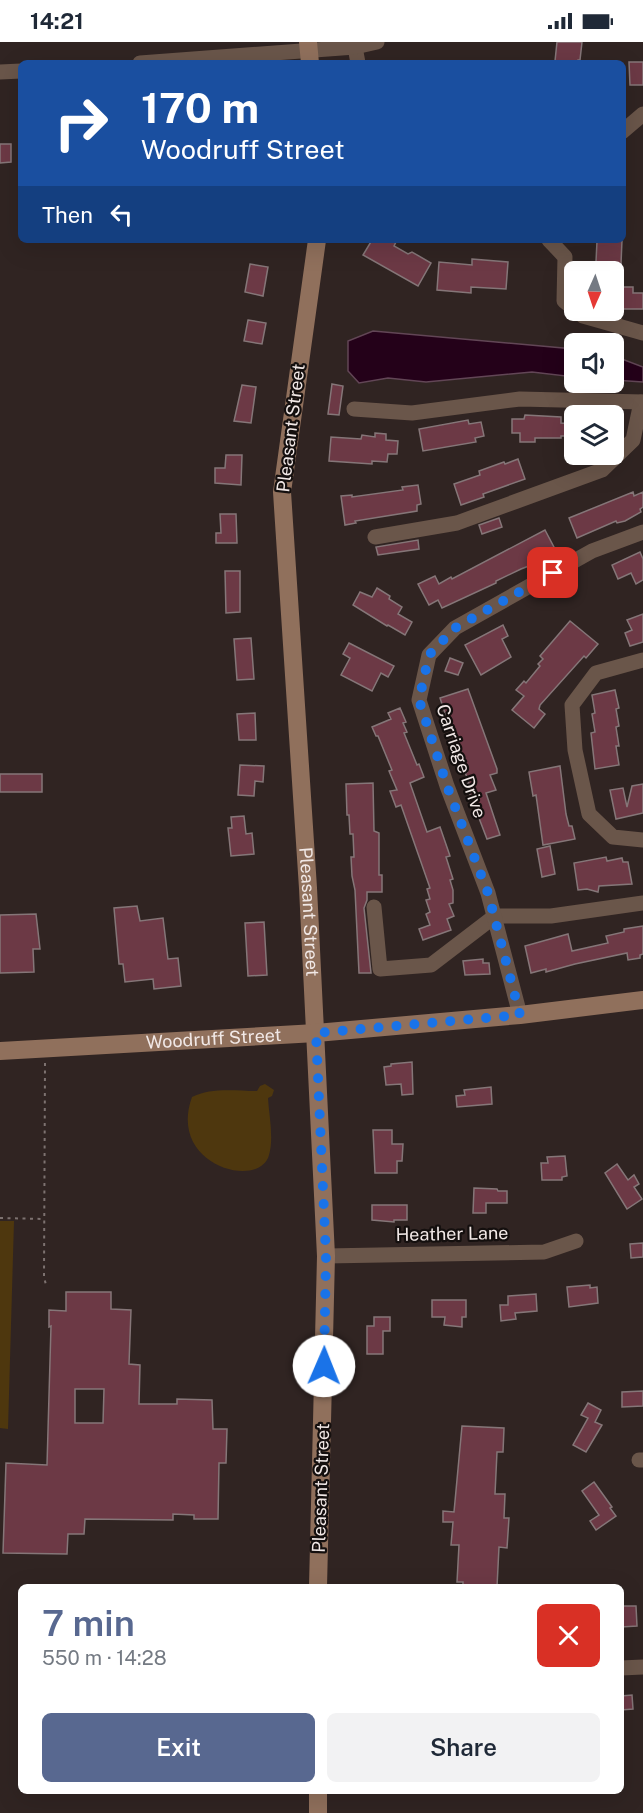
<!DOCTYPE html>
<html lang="en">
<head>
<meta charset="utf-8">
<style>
  body { margin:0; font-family:"Public Sans",sans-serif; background:#f2f2f3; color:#1f2937; height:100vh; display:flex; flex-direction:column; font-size:22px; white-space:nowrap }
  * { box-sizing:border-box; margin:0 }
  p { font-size:20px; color:#747a83 }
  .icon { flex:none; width:33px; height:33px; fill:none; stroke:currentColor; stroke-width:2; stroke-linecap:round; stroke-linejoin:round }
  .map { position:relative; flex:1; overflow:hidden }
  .sheet { position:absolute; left:18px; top:1542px; width:606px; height:210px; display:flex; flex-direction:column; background:#fff; border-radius:9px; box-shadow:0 6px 24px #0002 }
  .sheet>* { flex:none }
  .hud { position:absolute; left:18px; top:18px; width:608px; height:183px; border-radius:9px; box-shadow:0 6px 24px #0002; background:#1a4fa0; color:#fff; overflow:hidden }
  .needle { width:39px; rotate:183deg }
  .tools { position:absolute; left:564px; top:219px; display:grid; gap:12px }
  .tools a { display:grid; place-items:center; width:60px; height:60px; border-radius:9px; background:#fff; box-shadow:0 6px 24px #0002; font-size:30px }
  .pin { position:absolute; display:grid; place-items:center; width:51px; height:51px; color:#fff; margin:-26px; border-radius:12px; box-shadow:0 3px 9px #0006 }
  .me { position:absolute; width:66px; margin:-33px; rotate:1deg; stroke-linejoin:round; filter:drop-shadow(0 0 4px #0008) }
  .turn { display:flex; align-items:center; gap:21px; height:126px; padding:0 24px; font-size:27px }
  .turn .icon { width:78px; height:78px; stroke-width:2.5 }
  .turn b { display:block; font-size:42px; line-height:51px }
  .then { display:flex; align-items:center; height:57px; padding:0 24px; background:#0003; gap:12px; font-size:22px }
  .round { display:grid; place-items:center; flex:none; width:63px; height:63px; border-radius:9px; background:#f2f2f3 }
  .headline { display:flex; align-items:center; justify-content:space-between; height:102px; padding:0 24px }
  h1 { font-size:36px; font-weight:600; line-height:45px; color:#586890 }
  .button { display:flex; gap:12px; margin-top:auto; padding:12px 24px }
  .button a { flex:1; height:69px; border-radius:9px; background:#586890; color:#fff; font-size:24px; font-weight:600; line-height:69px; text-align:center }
  .button a+a { background:#f2f2f3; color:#1f2937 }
  .status { display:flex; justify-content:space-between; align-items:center; height:42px; padding:0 30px; background:#fff; direction:ltr }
  .status svg { height:16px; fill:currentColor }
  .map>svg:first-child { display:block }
  .green { fill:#4e370e }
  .water { fill:#240119; stroke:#624656; stroke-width:1.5 }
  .building { fill:#6c3945; stroke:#857678; stroke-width:1.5; fill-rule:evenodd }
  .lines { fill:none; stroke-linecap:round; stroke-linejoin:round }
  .path { stroke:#7d7270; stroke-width:2; stroke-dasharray:3 4.5; stroke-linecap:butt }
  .street { stroke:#6a564a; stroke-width:15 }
  .secondary { stroke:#90705c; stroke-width:18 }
  .route { stroke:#1a73e8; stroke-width:10; stroke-dasharray:0 18 }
  .labels { text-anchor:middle; stroke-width:4.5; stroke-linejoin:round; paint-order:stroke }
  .street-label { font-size:18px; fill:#f1e8e6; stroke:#140f0e }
</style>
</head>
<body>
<div class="status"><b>14:21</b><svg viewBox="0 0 49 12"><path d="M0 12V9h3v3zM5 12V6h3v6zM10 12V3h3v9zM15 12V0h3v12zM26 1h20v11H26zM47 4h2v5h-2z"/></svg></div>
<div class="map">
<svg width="643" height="1771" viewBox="0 0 643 1771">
  <rect width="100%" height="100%" fill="#302422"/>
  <g class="green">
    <path d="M265,1042L274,1048L272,1054L268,1056C269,1074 274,1096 269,1113C260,1148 167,1124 192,1055C211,1045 236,1049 257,1049L260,1044Z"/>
    <polygon points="0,1179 14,1179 8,1387 0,1386"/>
  </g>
  <g class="water">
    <polygon points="373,289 574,307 574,335 532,330 426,340 388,336 359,341 348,329 348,299"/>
    <polygon points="614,314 643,325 643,340 614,338"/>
  </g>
  <g class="building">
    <polygon points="557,0 582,0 580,18 578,18 577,21 555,19"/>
    <polygon points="629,20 643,20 643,43 630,43"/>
    <polygon points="0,102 11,102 11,120 0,121"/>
    <polygon points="372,198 397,198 394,204 408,212 412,210 431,221 418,244 363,213"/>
    <polygon points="622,198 621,222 596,220 597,199"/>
    <polygon points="472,217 508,220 506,247 471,245 471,251 437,248 439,220 472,223"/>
    <polygon points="250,222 268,225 263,254 245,250"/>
    <polygon points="614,245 633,245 633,251 643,251 643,267 614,267"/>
    <polygon points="248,278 266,281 262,302 244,299"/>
    <polygon points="332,342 343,344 339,373 328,372"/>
    <polygon points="242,343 256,345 251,381 234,379"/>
    <polygon points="525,373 561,375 561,381 574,382 574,394 561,394 561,396 535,396 535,400 520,400 520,391 512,391 512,377 524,377"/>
    <polygon points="468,378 469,382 481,380 484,394 475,396 476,400 423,409 419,387"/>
    <polygon points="375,391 386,392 386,398 398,399 397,412 388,412 387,420 372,419 372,422 329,419 331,395 361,397 362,393 375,395"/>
    <polygon points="226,413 242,413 241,443 215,441 215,426 225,426"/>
    <polygon points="518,417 525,437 483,452 484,455 461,463 454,442 480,433 479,429 504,420 505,422"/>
    <polygon points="418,443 421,462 417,463 417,469 355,479 356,481 345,483 341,454 352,453 352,455 403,448 402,445"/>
    <polygon points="633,450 634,454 643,450 643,465 640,467 641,470 625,479 617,481 616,479 577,496 569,476"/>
    <polygon points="220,472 236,472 237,501 216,501 216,491 221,491"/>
    <polygon points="499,476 502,485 482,492 479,483"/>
    <polygon points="545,488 556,509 538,518 539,520 521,527 496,539 496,541 442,566 438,558 429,563 418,542 435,534 439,542 451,535 452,537"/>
    <polygon points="418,498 419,507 378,513 376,505"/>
    <polygon points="640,510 643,517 643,538 636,542 631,531 618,537 612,523"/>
    <polygon points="225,529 240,529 240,570 226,571"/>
    <polygon points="377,546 390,554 389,557 402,565 398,572 412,580 405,593 388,583 387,584 353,563 360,550 372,555"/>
    <polygon points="643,572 643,600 630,604 625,591 632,588 627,578"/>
    <polygon points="570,579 598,602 586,616 584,614 540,663 539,667 545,672 534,686 512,668 524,654 516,648 524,639 526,641 540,624 538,622 543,617 540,614"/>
    <polygon points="503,583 508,594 502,597 511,615 481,633 465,603"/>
    <polygon points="251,596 254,637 237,638 234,597"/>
    <polygon points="349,601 394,624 388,635 381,631 372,649 341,633 350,616 343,612"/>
    <polygon points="450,616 463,621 458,633 445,629"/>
    <polygon points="468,647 497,727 497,731 490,733 496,748 486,751 500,793 487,797 466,742 469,741 465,730 467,730 460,706 457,707 440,656"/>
    <polygon points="615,648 619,666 616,667 619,684 616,685 619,704 616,704 619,723 595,727 591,691 595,690 592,672 595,671 592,653"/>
    <polygon points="400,666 406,680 403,681 407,690 404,691 417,723 419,722 424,735 410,741 427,790 440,785 450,814 446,815 453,837 450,838 453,848 453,861 449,862 454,874 447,877 451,888 423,898 419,887 430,883 426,872 430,870 426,858 430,857 427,847 430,846 401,763 396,765 390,749 397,748 389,729 392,728 378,694 376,694 372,685 391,677 388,671"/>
    <polygon points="255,671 256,698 239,698 237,672"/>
    <polygon points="240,723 264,724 263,740 255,739 254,754 238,753"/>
    <polygon points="560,724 566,772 569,784 572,784 575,797 543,803 536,753 533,754 529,730"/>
    <rect x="0" y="732" width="42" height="18"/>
    <polygon points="373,741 374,789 379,791 379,833 382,833 382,850 367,850 367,858 364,866 371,931 359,931 355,848 352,834 351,815 354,815 353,792 350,792 349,773 347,773 346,742"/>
    <polygon points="643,742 643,771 616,777 610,748 623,746 627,765 632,744"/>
    <polygon points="244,774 246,792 252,791 254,812 231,814 228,786 232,786 231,775"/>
    <polygon points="550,804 555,832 542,835 537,807"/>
    <polygon points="606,815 607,819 622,816 623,820 628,820 632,842 599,844 598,850 587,847 578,848 574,821"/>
    <polygon points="137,864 140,879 163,876 168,917 178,916 181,944 154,947 153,937 125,940 123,922 119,922 114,866"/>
    <polygon points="36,872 40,907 33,907 34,930 0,931 0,873"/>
    <polygon points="264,880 267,933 248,934 245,881"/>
    <polygon points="643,884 643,912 640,913 640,916 628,918 627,911 575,922 546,930 546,927 531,931 525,904 568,892 572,909 608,901 606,894 624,890 624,887"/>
    <polygon points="483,917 483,921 489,921 490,932 465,933 463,919"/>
    <polygon points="412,1020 413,1052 402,1053 401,1042 386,1043 384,1025 391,1024 391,1022"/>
    <polygon points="491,1045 492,1062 457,1065 456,1054 465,1053 464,1048"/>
    <polygon points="373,1088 392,1088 392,1102 403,1102 402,1119 397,1119 397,1131 375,1131"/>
    <polygon points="565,1114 567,1134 562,1135 562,1138 542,1138 541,1121 548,1121 547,1115"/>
    <polygon points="617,1122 628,1138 634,1133 639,1142 634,1145 642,1157 627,1167 605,1131"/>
    <polygon points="474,1146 497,1147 498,1149 507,1149 507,1161 486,1161 486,1171 473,1171"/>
    <polygon points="372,1163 407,1163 407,1178 394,1178 394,1180 372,1178"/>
    <polygon points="643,1201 643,1215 631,1216 630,1202"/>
    <polygon points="590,1243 590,1246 597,1245 598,1261 569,1265 567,1245"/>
    <path d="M66,1250H111V1267L131,1268L129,1322L140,1323L139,1362H177V1357L212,1358L213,1387H227L226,1421H219L218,1477H194V1473L173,1472V1478L85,1477L84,1492H68L67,1512L3,1511L6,1421L47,1423L51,1284L49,1285V1268L66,1269ZM75,1347H104L103,1381H75Z"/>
    <polygon points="536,1252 537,1269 515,1271 516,1277 501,1279 500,1263 508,1263 508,1254"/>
    <polygon points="432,1258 466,1258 466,1275 462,1275 462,1285 444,1283 445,1275 432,1275"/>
    <polygon points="374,1275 390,1275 390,1289 383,1289 383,1312 367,1312 367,1284 374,1284"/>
    <polygon points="643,1349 643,1364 622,1365 622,1350"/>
    <polygon points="588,1361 601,1368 595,1380 602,1383 586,1410 573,1403 588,1376 581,1373"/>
    <polygon points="462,1384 504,1386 503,1410 497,1410 495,1452 505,1452 504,1476 509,1476 507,1506 499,1505 497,1545 463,1545 463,1540 457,1540 459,1503 451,1503 453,1480 443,1480 443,1469 454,1470"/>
    <polygon points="594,1440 612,1465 610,1466 616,1474 596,1488 590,1479 599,1473 582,1449"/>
    <polygon points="621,1564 636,1564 637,1584 621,1585"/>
    <polygon points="632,1653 633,1667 621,1668 621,1654"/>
  </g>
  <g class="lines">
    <g class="path">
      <polyline points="45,1021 44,1235 46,1243"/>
      <polyline points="0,1176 45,1177"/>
    </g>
    <g class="street">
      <polyline points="355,5 358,21"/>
      <polyline points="140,21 355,5 377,0"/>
      <polyline points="0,30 21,29"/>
      <polyline points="622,90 643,72"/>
      <polyline points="549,198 565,215 564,259 574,267"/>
      <polyline points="576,268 583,274 643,291"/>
      <polyline points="354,367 412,371 520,357 643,360"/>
      <polyline points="375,495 457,481 602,428 633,398 641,360"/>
      <polyline points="643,618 596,631 572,663 575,708 589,772 613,795 643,798"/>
      <polyline points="374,865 380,927 431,923 495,874 551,874 643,861"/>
      <polyline points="520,973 488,851 447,744 419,658 429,613 455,586 592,509 643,490"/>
      <polyline points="326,1214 544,1210 576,1199"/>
      <polyline points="639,1418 643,1418"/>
      <polyline points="621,1626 643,1625"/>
    </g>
    <g class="secondary">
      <polyline points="308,0 310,21"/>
      <path id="s1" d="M317,198L282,450L308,846L326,1214L318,1545"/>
      <path id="s2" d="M0,1009L316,991L520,973L643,958"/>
      <polyline points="318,1771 318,1749"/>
    </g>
  </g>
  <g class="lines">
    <polyline class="route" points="324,1324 326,1214 316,991 520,973 488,851 447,744 419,658 429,613 455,586 553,531"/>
  </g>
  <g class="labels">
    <g class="street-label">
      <text transform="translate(291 386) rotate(-83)" y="6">Pleasant Street</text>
      <text transform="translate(461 719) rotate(71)" y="6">Carriage Drive</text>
      <text dy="6" stroke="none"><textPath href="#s1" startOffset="675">Pleasant Street</textPath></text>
      <text dy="6" stroke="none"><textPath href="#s2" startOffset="214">Woodruff Street</textPath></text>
      <text transform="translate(452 1192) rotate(-1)" y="6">Heather Lane</text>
      <text transform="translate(321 1446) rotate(-88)" y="6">Pleasant Street</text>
    </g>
  </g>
</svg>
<div class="tools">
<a><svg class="needle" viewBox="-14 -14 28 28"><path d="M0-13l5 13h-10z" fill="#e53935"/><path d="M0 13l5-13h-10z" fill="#747a83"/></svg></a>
<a><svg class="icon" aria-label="sound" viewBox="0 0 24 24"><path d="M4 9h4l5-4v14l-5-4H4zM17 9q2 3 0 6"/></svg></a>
<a><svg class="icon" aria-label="layers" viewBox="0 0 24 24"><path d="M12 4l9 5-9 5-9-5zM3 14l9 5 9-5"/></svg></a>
</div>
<div class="pin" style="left:553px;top:531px;background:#d93025"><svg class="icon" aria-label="arrive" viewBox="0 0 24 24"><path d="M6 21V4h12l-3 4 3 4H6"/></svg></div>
<svg class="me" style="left:324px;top:1324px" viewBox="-20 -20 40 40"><circle r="19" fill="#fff"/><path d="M0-13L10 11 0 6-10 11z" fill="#1a73e8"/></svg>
<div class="hud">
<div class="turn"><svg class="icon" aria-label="right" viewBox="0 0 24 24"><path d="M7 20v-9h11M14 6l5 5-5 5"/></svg><div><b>170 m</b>Woodruff Street</div></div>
<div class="then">Then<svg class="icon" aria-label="left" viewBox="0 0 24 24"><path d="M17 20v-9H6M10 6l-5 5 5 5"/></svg></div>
</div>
<section class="sheet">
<div class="headline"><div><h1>7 min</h1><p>550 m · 14:28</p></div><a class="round" style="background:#d93025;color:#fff"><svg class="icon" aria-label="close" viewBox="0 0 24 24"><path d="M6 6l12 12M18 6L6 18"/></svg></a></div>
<div class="button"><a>Exit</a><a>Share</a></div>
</section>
</div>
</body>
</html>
